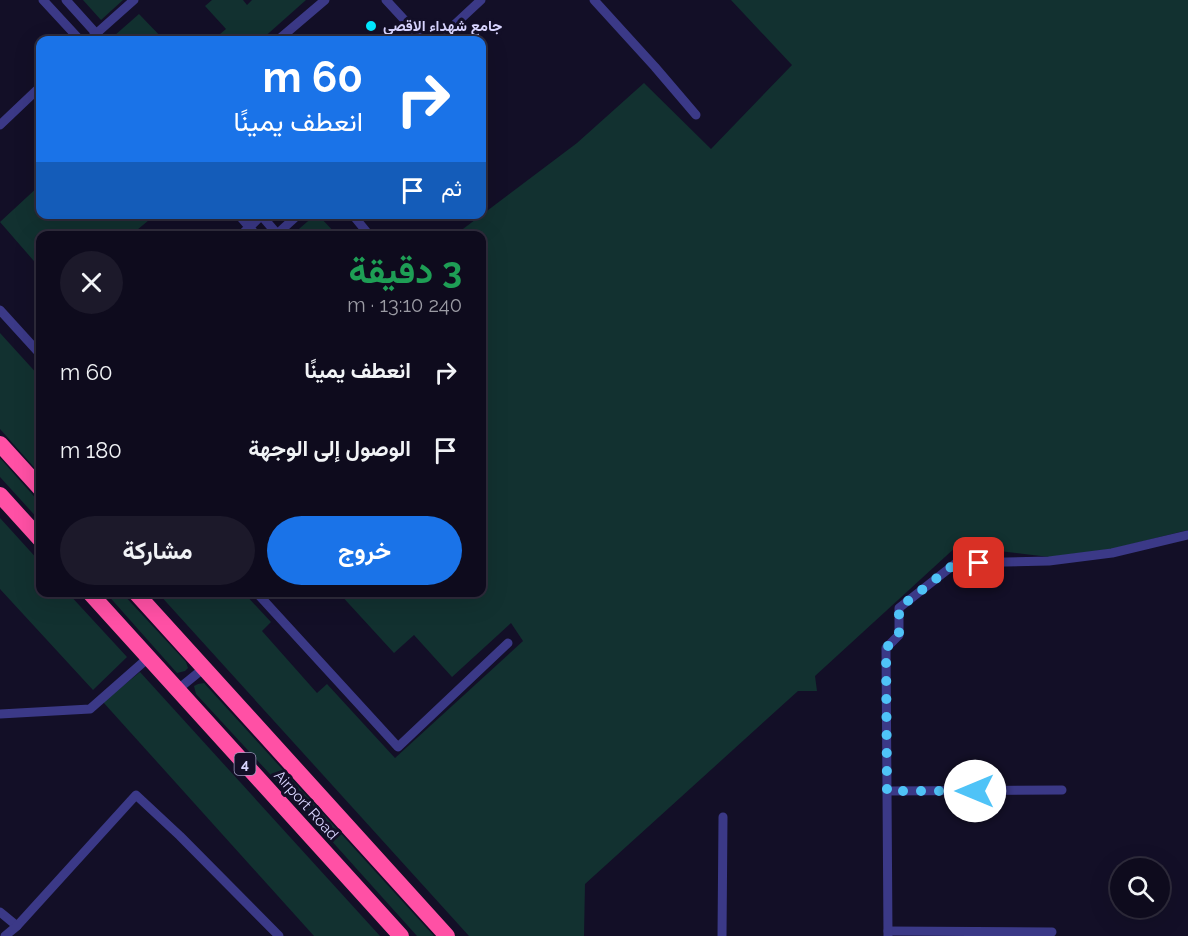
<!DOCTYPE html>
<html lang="ar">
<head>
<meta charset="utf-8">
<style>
  body { margin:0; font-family:Raleway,Vazirmatn,sans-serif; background:#1c192a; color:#f1f3f6; direction:rtl; height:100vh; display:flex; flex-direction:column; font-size:22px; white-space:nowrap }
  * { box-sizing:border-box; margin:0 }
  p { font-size:20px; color:#9b9ba4 }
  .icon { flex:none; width:33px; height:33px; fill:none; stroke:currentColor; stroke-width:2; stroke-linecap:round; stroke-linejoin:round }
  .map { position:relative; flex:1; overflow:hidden; direction:ltr }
  .side { position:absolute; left:36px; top:231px; width:450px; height:366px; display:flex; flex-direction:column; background:#0e0b1d; border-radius:12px; box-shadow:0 6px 24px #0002,0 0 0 2px #2e2b3b; direction:rtl }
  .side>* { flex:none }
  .banner { position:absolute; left:36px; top:36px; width:450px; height:183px; border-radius:12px; box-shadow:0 6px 24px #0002,0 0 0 2px #2e2b3b; direction:rtl; background:#1a73e8; color:#fff; overflow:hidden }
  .fabs { position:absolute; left:1110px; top:858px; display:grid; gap:12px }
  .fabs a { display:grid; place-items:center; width:60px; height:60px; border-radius:50%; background:#0e0b1d; box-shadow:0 6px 24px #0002,0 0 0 2px #2e2b3b; font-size:30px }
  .pin { position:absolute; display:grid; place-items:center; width:51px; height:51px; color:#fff; margin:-26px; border-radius:12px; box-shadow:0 3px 9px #0006 }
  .me { position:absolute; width:66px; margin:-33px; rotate:270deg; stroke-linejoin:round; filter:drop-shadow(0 0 4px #0008) }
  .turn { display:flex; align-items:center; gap:21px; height:126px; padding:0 24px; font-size:27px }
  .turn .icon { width:78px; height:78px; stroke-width:2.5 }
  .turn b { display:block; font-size:42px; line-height:51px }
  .then { display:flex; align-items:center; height:57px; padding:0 24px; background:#0003; gap:12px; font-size:22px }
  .round { display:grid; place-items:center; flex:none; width:63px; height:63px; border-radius:32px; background:#1c192a }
  .overview { display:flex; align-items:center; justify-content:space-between; height:102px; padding:0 24px }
  h1 { font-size:36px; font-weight:700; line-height:45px; color:#1e9e55 }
  .cta { display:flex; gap:12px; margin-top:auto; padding:12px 24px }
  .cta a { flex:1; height:69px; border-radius:36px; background:#1a73e8; color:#fff; font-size:24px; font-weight:700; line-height:69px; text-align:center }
  .cta a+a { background:#1c192a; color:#f1f3f6 }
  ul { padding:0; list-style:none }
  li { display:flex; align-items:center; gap:18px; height:78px; padding:0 24px }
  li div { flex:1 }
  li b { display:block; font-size:22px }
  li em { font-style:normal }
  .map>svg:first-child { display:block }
  .green { fill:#123130 }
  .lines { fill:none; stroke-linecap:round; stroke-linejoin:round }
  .street { stroke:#3b3987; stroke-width:9 }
  .highway { stroke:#ff50a5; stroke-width:16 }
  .route { stroke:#4fc3f7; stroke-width:10; stroke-dasharray:0 18 }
  .poi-dot { fill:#01e8ff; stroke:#130f27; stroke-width:2 }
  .labels { text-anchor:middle; stroke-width:6; stroke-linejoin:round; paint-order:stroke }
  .shield { fill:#130f27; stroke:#9e9abe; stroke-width:1.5 }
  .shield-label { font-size:14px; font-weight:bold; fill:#d9d5ff }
  .poi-label { font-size:15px; font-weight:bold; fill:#d9d5ff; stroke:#130f27; text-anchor:start }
  .street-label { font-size:15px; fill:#d9d5ff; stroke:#130f27 }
</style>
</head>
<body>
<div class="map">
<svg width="1188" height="936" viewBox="0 0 1188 936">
  <rect width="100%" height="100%" fill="#130f27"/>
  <g class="green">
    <polygon points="83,0 123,0 101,20"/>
    <polygon points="212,0 243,0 247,5 252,0 306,0 261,40 213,40 226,29 205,6"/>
    <polygon points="731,0 1188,0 1188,530 1112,549 1049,557 957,546 815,676 817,691 798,691 585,884 584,936 469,936 158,593 244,593 271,622 262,631 317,693 327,684 395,758 523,641 511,623 452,677 414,635 394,653 339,593 482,592 482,236 455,235 577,143 644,83 711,149 792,65"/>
    <polygon points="139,14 164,40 118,40 114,36"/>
    <polygon points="40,185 40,214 155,215 131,235 40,236 40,268 0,222"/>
    <polygon points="315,215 318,215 337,235 292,235"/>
    <polygon points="0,333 40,377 40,474 0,429"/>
    <polygon points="0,458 40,503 40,521 0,477"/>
    <polygon points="0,518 40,562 40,592 68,593 127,657 93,690 0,589"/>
    <polygon points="106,593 122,593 186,662 188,668 185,671 177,673"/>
    <polygon points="140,672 380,936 314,936 103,702"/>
    <polygon points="204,683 434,936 417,936 329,838 196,694 194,686 198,684"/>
  </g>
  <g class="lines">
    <g class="street">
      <polyline points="43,0 80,40"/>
      <polyline points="66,0 102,40"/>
      <polyline points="386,0 423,40"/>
      <polyline points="594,0 655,67 696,115"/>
      <polyline points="89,40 134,0"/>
      <polyline points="278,40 325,0"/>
      <polyline points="438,40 481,0"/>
      <polyline points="0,125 40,87"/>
      <polyline points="238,214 257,236"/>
      <polyline points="260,214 279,236"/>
      <polyline points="352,214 370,236"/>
      <polyline points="277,234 299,214"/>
      <polyline points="240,236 261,216"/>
      <polyline points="0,310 40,354"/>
      <polyline points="256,592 398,747 508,643"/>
      <polyline points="177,690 204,668"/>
      <polyline points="0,714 90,709 148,658"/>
      <polyline points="887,791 1062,790"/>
      <polyline points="0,912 17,926"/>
      <polyline points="888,931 1052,932"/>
      <polyline points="5,936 17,926 136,795 180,836 279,936"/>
      <polyline points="722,936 723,817"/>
      <polyline points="888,936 886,648 899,635 899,608 956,563 1049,561 1112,553 1188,535"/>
    </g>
    <g class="highway">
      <polyline points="0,444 40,488"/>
      <polyline points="0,495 40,539"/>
      <polyline points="89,592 401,936"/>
      <polyline points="135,592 447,936"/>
    </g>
  </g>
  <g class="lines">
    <polyline class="route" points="975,791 887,791 886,648 899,635 899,608 956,563 979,563"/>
  </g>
  <circle class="poi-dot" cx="371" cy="26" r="6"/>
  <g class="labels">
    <rect class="shield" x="234.5" y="753" width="21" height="22" rx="4.5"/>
    <g class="shield-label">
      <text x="245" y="769">4</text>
    </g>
    <g class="poi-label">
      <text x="383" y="31">جامع شهداء الاقصى</text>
    </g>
    <g class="street-label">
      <text transform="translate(306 805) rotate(48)" y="5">Airport Road</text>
    </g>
  </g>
</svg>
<div class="fabs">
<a><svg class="icon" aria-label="search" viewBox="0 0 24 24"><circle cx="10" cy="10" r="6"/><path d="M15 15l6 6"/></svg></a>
</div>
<div class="pin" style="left:979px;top:563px;background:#d93025"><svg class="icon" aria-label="arrive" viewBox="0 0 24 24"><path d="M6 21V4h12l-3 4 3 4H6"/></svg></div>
<svg class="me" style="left:975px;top:791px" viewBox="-20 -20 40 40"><circle r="19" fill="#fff"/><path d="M0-13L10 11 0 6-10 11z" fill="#4fc3f7"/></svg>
<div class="banner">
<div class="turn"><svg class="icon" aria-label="right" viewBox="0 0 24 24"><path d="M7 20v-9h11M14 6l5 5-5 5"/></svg><div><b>60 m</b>انعطف يمينًا</div></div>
<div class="then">ثم<svg class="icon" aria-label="arrive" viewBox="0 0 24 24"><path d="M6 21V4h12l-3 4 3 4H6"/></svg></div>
</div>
<section class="side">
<div class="overview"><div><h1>3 دقيقة</h1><p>240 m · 13:10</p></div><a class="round"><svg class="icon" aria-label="close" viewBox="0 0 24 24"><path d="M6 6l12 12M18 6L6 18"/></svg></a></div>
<ul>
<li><svg class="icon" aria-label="right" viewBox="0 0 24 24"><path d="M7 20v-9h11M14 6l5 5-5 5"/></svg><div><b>انعطف يمينًا</b></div><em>60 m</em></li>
<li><svg class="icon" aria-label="arrive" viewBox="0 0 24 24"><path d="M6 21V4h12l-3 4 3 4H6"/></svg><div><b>الوصول إلى الوجهة</b></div><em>180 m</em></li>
</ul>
<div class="cta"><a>خروج</a><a>مشاركة</a></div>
</section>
</div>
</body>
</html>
